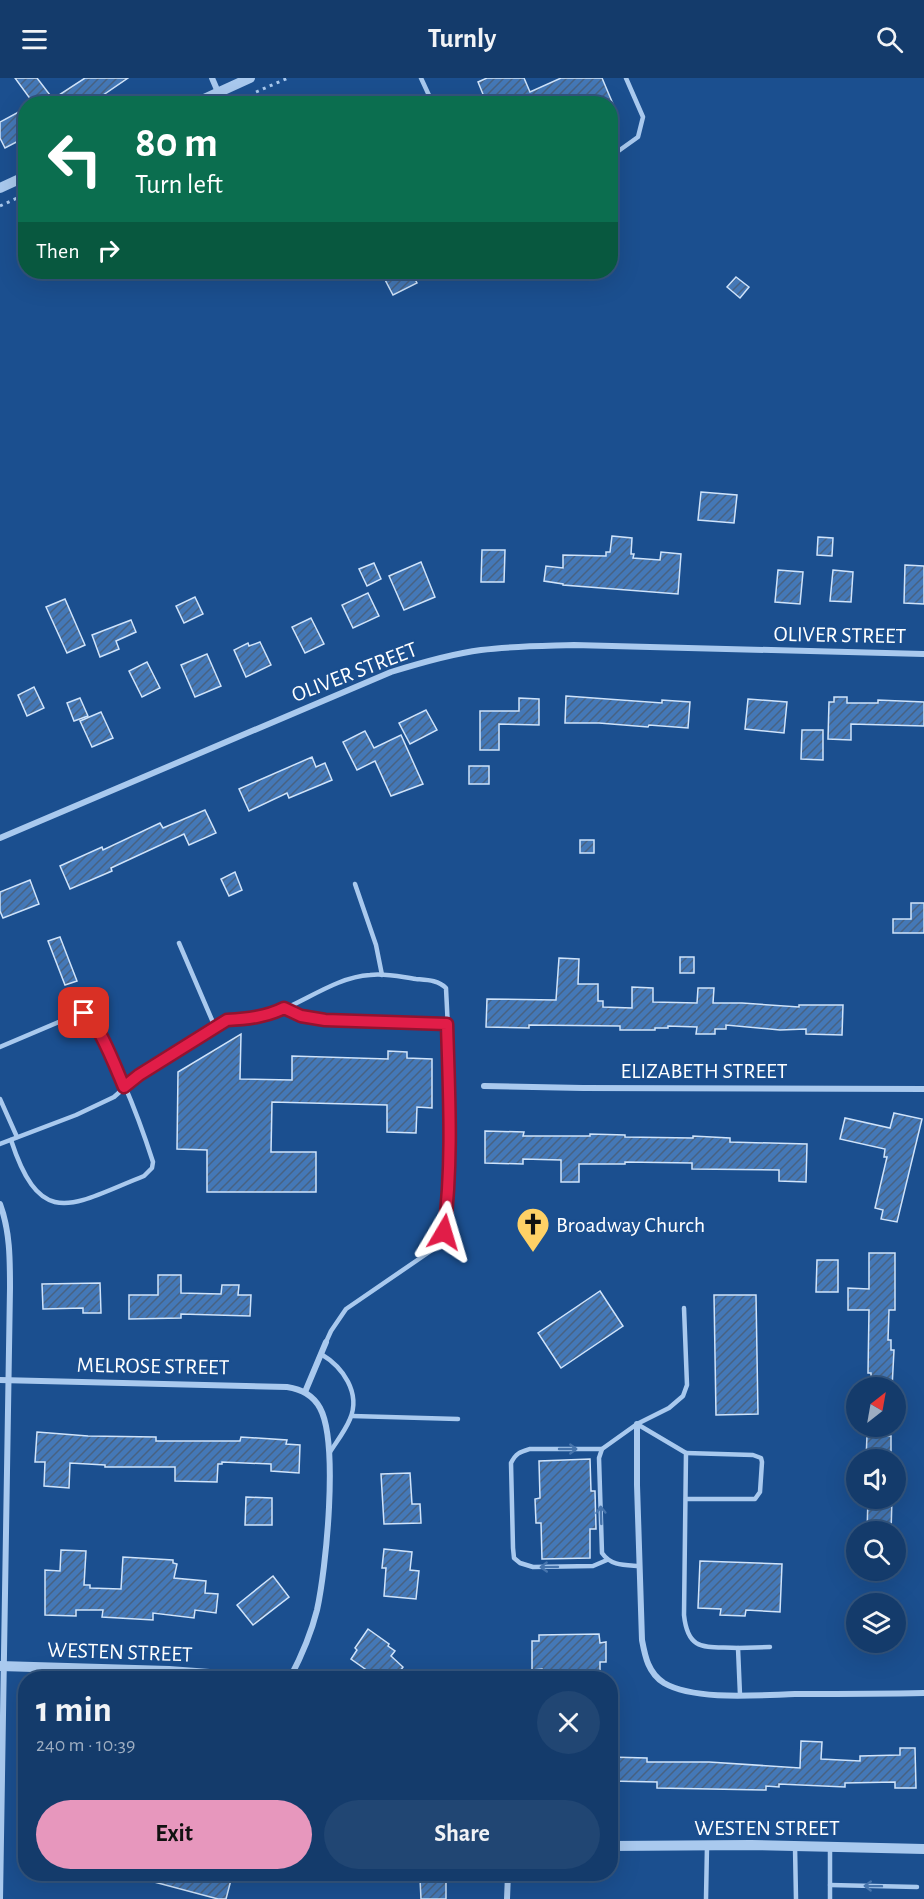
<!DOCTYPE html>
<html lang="en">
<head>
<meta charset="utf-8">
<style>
  body { margin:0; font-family:"Alegreya Sans",sans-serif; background:#214673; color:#f1f3f6; height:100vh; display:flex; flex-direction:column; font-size:22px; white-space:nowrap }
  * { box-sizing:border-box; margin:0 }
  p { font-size:20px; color:#9dadc1 }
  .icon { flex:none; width:33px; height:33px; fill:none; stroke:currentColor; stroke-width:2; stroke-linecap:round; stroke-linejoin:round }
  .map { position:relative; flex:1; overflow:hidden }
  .sheet { position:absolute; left:18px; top:1593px; width:600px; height:210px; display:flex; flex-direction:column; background:#143b6b; border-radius:24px; box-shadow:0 6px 24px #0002,0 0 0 2px #33557e }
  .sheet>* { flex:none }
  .guide { position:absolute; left:18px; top:18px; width:600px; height:183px; border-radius:24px; box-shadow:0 6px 24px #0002,0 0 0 2px #33557e; background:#0b6e4f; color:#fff; overflow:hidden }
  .needle { width:39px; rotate:31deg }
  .buttons { position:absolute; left:846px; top:1299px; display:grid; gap:12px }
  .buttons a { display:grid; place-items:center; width:60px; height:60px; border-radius:50%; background:#143b6b; box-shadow:0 6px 24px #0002,0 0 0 2px #33557e; font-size:30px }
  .pin { position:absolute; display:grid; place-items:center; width:51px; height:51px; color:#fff; margin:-26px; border-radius:12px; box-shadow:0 3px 9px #0006 }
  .me { position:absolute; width:66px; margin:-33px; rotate:7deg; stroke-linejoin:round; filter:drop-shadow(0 0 4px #0008) }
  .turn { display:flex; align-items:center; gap:21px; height:126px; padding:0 18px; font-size:27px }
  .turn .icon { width:78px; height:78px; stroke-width:2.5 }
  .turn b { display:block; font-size:42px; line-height:51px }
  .then { display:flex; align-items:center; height:57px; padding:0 18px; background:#0003; gap:12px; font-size:22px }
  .round { display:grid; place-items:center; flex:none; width:63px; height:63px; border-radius:32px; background:#214673 }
  .overview { display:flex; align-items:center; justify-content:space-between; height:102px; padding:0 18px }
  h1 { font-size:36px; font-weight:700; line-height:45px }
  .cta { display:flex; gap:12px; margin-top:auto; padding:12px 18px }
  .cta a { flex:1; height:69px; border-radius:36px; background:#e797bd; color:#111; font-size:24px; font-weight:700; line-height:69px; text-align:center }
  .cta a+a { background:#214673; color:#f1f3f6 }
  header { display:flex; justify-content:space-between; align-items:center; height:78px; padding:0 18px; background:#143b6b; font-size:27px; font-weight:700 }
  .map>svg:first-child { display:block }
  .building { fill:url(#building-hatch); stroke:#cfe3fa; stroke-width:1.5 }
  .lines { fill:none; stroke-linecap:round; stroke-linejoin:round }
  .path { stroke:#a9c9ee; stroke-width:3; stroke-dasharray:3 4.5; stroke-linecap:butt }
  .service { stroke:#a9c9ee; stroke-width:4.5 }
  .minor { stroke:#a9c9ee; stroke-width:6 }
  .tertiary { stroke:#a9c9ee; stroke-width:10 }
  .oneway { stroke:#4674ac }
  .route-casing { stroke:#92132f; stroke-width:15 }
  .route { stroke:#e11d48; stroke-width:10 }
  .labels { text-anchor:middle; stroke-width:4.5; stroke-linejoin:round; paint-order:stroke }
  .street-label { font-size:22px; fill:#fff; stroke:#1b4f8f }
  .poi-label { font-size:22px; fill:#fff; stroke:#1b4f8f; text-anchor:start }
</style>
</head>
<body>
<header><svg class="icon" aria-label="menu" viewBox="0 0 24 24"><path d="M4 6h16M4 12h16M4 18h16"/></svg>Turnly<svg class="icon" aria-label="search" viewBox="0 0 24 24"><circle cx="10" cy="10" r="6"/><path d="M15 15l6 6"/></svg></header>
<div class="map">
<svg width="924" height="1821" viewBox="0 0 924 1821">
  <defs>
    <pattern id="building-hatch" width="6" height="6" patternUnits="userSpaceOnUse" patternTransform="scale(1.5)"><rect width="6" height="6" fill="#4478b7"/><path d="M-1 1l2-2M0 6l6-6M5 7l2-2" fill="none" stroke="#486282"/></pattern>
  </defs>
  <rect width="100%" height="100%" fill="#1b4f8f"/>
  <g class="building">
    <polygon points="15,0 37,0 53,21 85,0 128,0 90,26 34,26"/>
    <polygon points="487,0 524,0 530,14 561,0 602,0 613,26 487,26 478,4"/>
    <polygon points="26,30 26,59 5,70 0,60 0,44"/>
    <polygon points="381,194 411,194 417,205 393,217"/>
    <polygon points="736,199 749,209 740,220 727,209"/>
    <polygon points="701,414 737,417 734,445 698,442"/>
    <polygon points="612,458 632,460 631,476 634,476 633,480 660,482 661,474 681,476 678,516 563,507 563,506 544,503 546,488 563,490 563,477 606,478 606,474 610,474"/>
    <polygon points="818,459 833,460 832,478 817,477"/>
    <polygon points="482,472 505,472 504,504 481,504"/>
    <polygon points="421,484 435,519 404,532 389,498"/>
    <polygon points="374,485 381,501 367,508 359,491"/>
    <polygon points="905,487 924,488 924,526 904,525"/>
    <polygon points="778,492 803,494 800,526 775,524"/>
    <polygon points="833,492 853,494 851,524 830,523"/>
    <polygon points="368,515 379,538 353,550 342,527"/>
    <polygon points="195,519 203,536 184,545 176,528"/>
    <polygon points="65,521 85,567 67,575 46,529"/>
    <polygon points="311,540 324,566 305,575 292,549"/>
    <polygon points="131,542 136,554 116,563 119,571 100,579 92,557"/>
    <polygon points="260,564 271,587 246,599 234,572 248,565 249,568"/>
    <polygon points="207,576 221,608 195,619 181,587"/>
    <polygon points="147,584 160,610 142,619 129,593"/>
    <polygon points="34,609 44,630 27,638 18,617"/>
    <polygon points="566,618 662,625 662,622 690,624 688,650 649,647 648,649 599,645 565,645"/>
    <polygon points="834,619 847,619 847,625 878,625 878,622 924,624 924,648 851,646 851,662 828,661 829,624 834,624"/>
    <polygon points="80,620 88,638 74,643 67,625"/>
    <polygon points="519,620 539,621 539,647 499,646 499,672 480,672 480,633 519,633"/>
    <polygon points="748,621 787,624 784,655 745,651"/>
    <polygon points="426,632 437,652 410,666 399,645"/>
    <polygon points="101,634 113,660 92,669 80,643"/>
    <polygon points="802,652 823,652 823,682 801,681"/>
    <polygon points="365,653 374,670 401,657 423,706 391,718 375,683 357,692 343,664"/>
    <polygon points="312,679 316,689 325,685 332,702 289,720 287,715 249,733 239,711"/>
    <rect x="469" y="688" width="20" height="18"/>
    <polygon points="205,732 216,755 189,767 184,756 111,790 112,793 70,811 60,788 102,769 103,772 160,745 163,750"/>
    <rect x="580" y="762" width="14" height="13"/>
    <polygon points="235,794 242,812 229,818 221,801"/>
    <polygon points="30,802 39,826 3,840 0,833 0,814"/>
    <polygon points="911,825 924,825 924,855 893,855 893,841 911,841"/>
    <polygon points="60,859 77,903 65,907 48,863"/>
    <rect x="680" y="879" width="14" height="16"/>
    <polygon points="559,880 579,881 578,906 598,906 598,923 603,923 603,929 632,930 632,909 653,910 653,924 697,925 698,910 714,910 713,925 742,925 799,929 799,927 843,927 842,957 806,956 806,951 780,952 726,947 726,951 715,951 715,956 696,956 697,949 668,948 668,950 655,950 655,952 620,952 620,948 529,947 529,950 486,949 487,921 556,922"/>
    <polygon points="241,956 240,1001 292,1002 292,978 388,981 388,973 407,974 407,980 432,981 432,1030 417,1029 416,1055 387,1054 387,1027 272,1024 271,1074 316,1074 316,1114 207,1114 207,1072 177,1071 178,994"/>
    <polygon points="894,1035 922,1041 897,1144 881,1141 883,1132 875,1130 887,1079 884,1079 885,1071 840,1061 845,1040 890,1050"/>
    <polygon points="485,1053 524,1054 523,1058 590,1058 590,1056 625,1057 625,1059 693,1060 693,1058 730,1060 730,1064 807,1066 806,1104 779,1103 779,1092 692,1091 692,1085 625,1084 625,1086 579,1086 579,1104 561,1104 561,1082 523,1081 523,1086 485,1085"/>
    <polygon points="869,1175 895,1175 895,1232 889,1232 888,1262 891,1262 891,1272 894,1272 892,1310 871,1310 871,1295 868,1295 869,1232 848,1232 848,1210 869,1211"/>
    <polygon points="817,1182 838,1182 838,1214 816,1214"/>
    <polygon points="158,1197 181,1197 181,1215 221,1216 222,1207 239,1207 238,1217 251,1217 250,1238 181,1236 181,1240 129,1241 129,1217 158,1217"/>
    <polygon points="100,1205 101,1235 83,1235 83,1230 43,1231 42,1206"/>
    <polygon points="600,1213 623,1248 561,1290 538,1255"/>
    <polygon points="714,1217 756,1217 758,1336 716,1337"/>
    <polygon points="37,1354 88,1358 156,1359 156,1363 240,1363 241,1359 287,1362 286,1366 300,1367 299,1395 271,1393 271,1386 222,1384 222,1386 218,1386 217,1404 175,1403 175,1389 105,1389 105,1387 70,1385 69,1410 44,1408 45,1384 35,1384"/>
    <polygon points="867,1357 891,1358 891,1382 866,1382"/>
    <polygon points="590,1381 591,1413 595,1413 596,1451 590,1451 590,1480 542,1481 541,1445 536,1445 535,1421 540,1420 539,1383"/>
    <polygon points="410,1395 412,1426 420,1426 421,1445 384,1446 381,1396"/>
    <polygon points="246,1419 272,1420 272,1447 245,1447"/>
    <polygon points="868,1420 892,1420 891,1454 867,1454"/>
    <polygon points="384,1471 412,1474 410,1492 419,1493 416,1521 384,1518 386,1490 382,1490"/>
    <polygon points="61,1472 86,1473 84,1507 90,1507 90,1510 121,1511 123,1479 173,1482 173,1485 177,1486 174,1500 206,1503 205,1515 218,1516 216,1535 195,1532 194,1540 153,1535 153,1542 102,1539 103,1532 76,1532 76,1538 45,1537 45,1492 60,1493"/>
    <polygon points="700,1483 782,1486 780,1534 746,1532 745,1538 720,1537 721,1531 698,1530"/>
    <polygon points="273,1498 289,1519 253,1547 237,1527"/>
    <polygon points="368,1551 389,1566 388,1568 395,1573 391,1578 403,1589 395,1600 378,1600 351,1581 357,1572 355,1570"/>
    <polygon points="599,1556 600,1565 606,1564 606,1584 600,1584 600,1597 542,1597 542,1591 532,1592 532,1563 539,1563 539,1557"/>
    <polygon points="801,1663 822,1664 821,1681 860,1683 860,1678 900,1677 900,1670 915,1670 916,1710 895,1710 895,1704 845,1705 845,1709 779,1706 779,1709 766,1708 766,1712 657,1710 657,1704 610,1703 610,1679 647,1680 647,1684 709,1684 800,1690"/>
    <polygon points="140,1796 222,1796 232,1798 226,1821 218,1821 139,1800"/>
    <polygon points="441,1800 441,1804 446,1804 446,1821 421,1821 420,1801"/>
  </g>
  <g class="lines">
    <g class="path">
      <polyline points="256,14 288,0"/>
      <polyline points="0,128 26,116"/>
    </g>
    <g class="service">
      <polyline points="421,0 433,26"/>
      <polyline points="610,79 638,59 643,39 626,0"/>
      <polyline points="355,806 376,867 382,897"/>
      <polyline points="179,865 215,949"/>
      <polyline points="284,930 301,938 325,942 448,946"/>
      <path d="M0,969L80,935L89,937C116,982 137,1034 153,1084L152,1090L144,1098C73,1126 41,1154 11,1062"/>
      <polyline points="0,1021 17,1059"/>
      <path d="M0,1066L76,1037L114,1019L139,997L227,942C242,941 258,941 272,936C305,924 336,899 370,897C386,895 401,899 416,901C427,902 438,902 446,910C448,954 460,1144 435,1170L346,1231L331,1253L326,1264"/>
      <path d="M321,1276C343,1289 361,1315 350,1341C345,1353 337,1363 330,1374"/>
      <polyline points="352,1338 458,1341"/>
      <path d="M637,1346L686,1375L684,1537C688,1575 706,1568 738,1570"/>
      <path d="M602,1371H530C520,1374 516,1375 511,1385L513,1470L514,1480L520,1485L533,1489L593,1488L607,1482"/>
      <polyline points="686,1421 755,1421 760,1414 762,1384 761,1380 753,1377 686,1375"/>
      <path d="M639,1488C624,1487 611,1488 602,1475L599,1380L602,1371L637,1346L669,1330L683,1318L687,1307L684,1230"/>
      <polyline points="740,1617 738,1570 770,1569"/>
      <polyline points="795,1768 796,1821"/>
      <polyline points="830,1807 917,1809"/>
      <polyline points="706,1821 707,1768"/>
      <polyline points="830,1821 830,1769"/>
    </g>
    <g class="minor">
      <polyline points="212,0 218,14"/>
      <path d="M0,760L391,594C420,585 450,576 481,572C512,568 543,568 574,567L924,576"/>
      <polyline points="484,1008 583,1010 924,1011"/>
      <path d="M0,1126C10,1153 10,1181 10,1210L0,1821"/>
      <path d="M0,1302L287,1309C301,1311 313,1317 320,1330C339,1365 326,1492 317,1532C311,1556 301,1579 290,1600"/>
      <polyline points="305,1314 326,1264"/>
      <path d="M637,1346V1407L642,1562C645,1578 648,1595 664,1605C695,1623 760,1617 795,1616C838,1616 881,1616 924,1615"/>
      <polyline points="507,1821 508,1796"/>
    </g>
    <g class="tertiary">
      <polyline points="193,26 250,0"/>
      <polyline points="0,110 26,98"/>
      <polyline points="0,1588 169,1593 223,1597 238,1600"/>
      <polyline points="610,1768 751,1767 924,1771"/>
    </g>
  </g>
  <defs><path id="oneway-shaft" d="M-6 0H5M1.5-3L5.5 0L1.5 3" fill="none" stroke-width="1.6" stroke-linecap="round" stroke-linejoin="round" transform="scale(1.5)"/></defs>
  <g class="oneway">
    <use href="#oneway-shaft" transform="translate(568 1371)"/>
    <use href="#oneway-shaft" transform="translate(601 1437) rotate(-92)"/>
    <use href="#oneway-shaft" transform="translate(549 1489) rotate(179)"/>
    <use href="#oneway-shaft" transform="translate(873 1808) rotate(-179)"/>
  </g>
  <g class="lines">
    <defs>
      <path id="route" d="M84,935C98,942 117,993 124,1009L139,997L227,942C247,941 266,939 284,930L301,938L325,942L447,946C449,1015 453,1085 444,1154"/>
    </defs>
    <use href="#route" class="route-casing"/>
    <use href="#route" class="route"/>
  </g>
  <defs>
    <symbol id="church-pin" viewBox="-11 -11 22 30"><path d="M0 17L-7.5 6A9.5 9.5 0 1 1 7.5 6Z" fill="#ffd166" stroke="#1b4f8f"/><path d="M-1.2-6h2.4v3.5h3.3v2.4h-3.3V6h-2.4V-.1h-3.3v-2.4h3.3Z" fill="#111"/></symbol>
  </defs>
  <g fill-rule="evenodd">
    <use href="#church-pin" x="514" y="1127" width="38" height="52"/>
  </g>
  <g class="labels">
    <g class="street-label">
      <text transform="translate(840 556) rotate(1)" y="8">OLIVER STREET</text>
      <text transform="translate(354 593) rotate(-21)" y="8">OLIVER STREET</text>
      <text x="704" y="1000">ELIZABETH STREET</text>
      <text transform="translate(153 1287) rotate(1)" y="8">MELROSE STREET</text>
      <text transform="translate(120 1573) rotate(2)" y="8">WESTEN STREET</text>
      <text x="767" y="1757">WESTEN STREET</text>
    </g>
    <g class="poi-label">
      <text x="556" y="1154">Broadway Church</text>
    </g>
  </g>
</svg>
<div class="buttons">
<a><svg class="needle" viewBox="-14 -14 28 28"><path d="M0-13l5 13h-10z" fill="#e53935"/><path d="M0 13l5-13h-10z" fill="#9dadc1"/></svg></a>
<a><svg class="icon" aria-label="sound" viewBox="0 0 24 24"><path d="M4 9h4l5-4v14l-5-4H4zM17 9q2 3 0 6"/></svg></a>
<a><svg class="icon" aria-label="search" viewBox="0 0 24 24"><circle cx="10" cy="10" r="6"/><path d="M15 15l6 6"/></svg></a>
<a><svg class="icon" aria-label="layers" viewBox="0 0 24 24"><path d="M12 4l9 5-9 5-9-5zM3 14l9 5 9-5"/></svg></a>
</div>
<div class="pin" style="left:84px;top:935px;background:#d93025"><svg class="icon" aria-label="arrive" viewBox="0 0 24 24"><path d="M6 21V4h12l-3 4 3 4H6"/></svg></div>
<svg class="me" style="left:444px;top:1154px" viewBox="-20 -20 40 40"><path d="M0-17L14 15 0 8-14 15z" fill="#e11d48" stroke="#fff" stroke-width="4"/></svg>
<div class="guide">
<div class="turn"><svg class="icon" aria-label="left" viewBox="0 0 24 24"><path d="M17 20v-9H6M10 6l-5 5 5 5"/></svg><div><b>80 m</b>Turn left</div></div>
<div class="then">Then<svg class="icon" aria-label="right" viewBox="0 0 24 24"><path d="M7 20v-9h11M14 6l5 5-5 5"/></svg></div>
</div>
<section class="sheet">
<div class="overview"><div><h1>1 min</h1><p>240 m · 10:39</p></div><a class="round"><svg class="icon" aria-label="close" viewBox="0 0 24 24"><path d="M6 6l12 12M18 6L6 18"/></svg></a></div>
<div class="cta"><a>Exit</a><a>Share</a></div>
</section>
</div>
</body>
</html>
